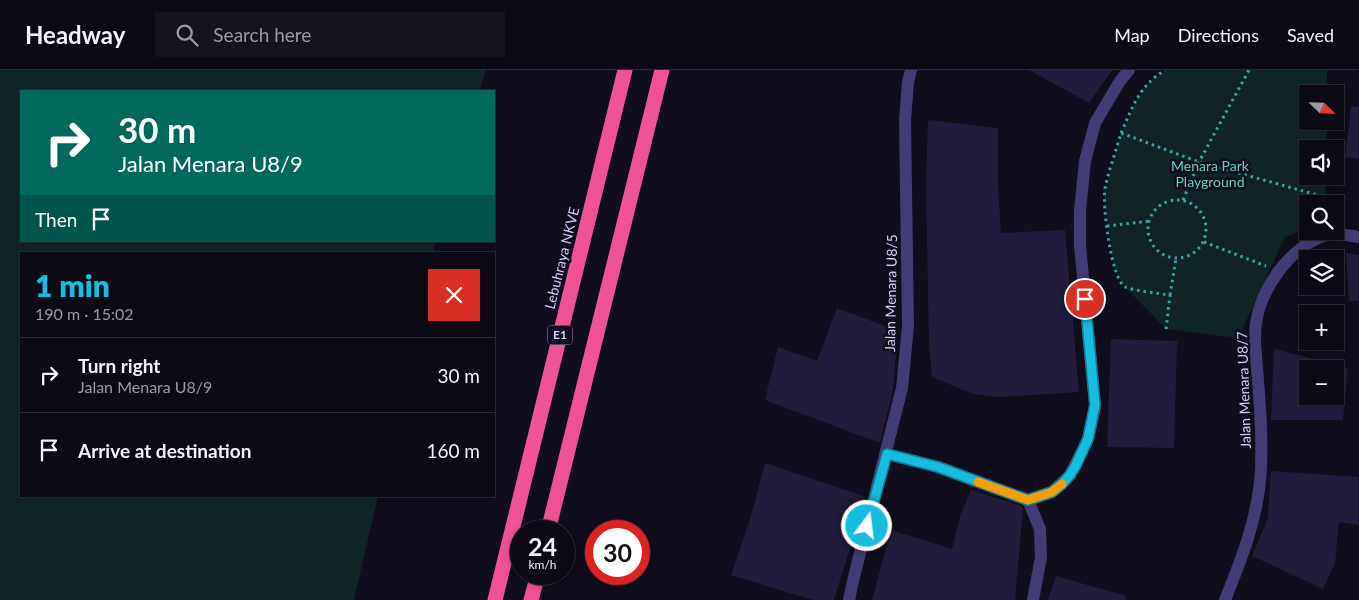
<!DOCTYPE html>
<html lang="en">
<head>
<meta charset="utf-8">
<style>
  body { margin:0; font-family:Lato,sans-serif; background:#15131e; color:#f1f3f6; height:100vh; display:flex; flex-direction:column; font-size:19px; white-space:nowrap }
  * { box-sizing:border-box; margin:0 }
  p { font-size:16px; color:#9a9aa0 }
  .icon { flex:none; width:28px; height:28px; fill:none; stroke:currentColor; stroke-width:2; stroke-linecap:round; stroke-linejoin:round }
  .map { position:relative; flex:1; overflow:hidden }
  .side { position:absolute; left:20px; top:182px; width:475px; height:245px; display:flex; flex-direction:column; background:#0c0a15; border-radius:0px; box-shadow:0 2px 8px #0003,0 0 0 1px #2c2b34 }
  .side>* { flex:none }
  .banner { position:absolute; left:20px; top:20px; width:475px; height:152px; border-radius:0px; box-shadow:0 2px 8px #0003,0 0 0 1px #2c2b34; background:#00695c; color:#fff; overflow:hidden }
  .needle { width:32px; rotate:113deg }
  .controls { position:absolute; left:1299px; top:15px; display:grid; gap:10px }
  .controls a { display:grid; place-items:center; width:45px; height:45px; border-radius:0px; background:#0c0a15; box-shadow:0 2px 8px #0003,0 0 0 1px #2c2b34; font-size:25px }
  .speed { position:absolute; left:510px; top:450px; display:flex; gap:10px; font-size:25px; font-weight:700; text-align:center }
  .speed>* { display:grid; place-content:center; width:65px; height:65px; border-radius:50%; background:#0c0a15; box-shadow:0 2px 8px #0003,0 0 0 1px #2c2b34; line-height:1 }
  .speed small { font-size:12px; font-weight:400 }
  .speed .limit { border:8px solid #d22; background:#fff; color:#111 }
  .pin { position:absolute; display:grid; place-items:center; width:42px; height:42px; color:#fff; margin:-21px; border:2px solid #fff; border-radius:50%; box-shadow:0 1px 5px #0007 }
  .me { position:absolute; width:55px; margin:-28px; rotate:15deg; stroke-linejoin:round; filter:drop-shadow(0 0 4px #0008) }
  .turn { display:flex; align-items:center; gap:18px; height:105px; padding:0 15px; font-size:22px }
  .turn .icon { width:65px; height:65px; stroke-width:2.5 }
  .turn b { display:block; font-size:35px; line-height:42px }
  .then { display:flex; align-items:center; height:48px; padding:0 15px; background:#0003; gap:10px; font-size:19px }
  .round { display:grid; place-items:center; flex:none; width:52px; height:52px; border-radius:0px; background:#15131e }
  .headline { display:flex; align-items:center; justify-content:space-between; height:85px; padding:0 15px }
  h1 { font-size:30px; font-weight:800; line-height:38px; color:#15bdde }
  ul { padding:0; list-style:none }
  li { display:flex; align-items:center; gap:15px; height:75px; padding:0 15px; border-top:1px solid #2c2b34 }
  li div { flex:1 }
  li b { display:block; font-size:19px }
  li em { font-style:normal }
  header { display:flex; align-items:center; gap:30px; box-sizing:border-box; height:70px; padding:0 25px; background:#0c0a15; border-bottom:1px solid #2c2b34 }
  header strong { font-size:24px }
  nav { display:flex; gap:28px; margin-inline-start:auto; font-size:18px }
  .search { width:350px; height:45px; background:#15131e; display:flex; align-items:center; gap:12px; box-sizing:border-box; padding:0 18px; border-radius:0px; color:#9a9aa0; font-size:19px }
  .map>svg:first-child { display:block }
  .green { fill:#112425 }
  .building { fill:#231b3b }
  .lines { fill:none; stroke-linecap:round; stroke-linejoin:round }
  .path { stroke:#38a3a3; stroke-width:3; stroke-dasharray:2.5 4; stroke-linecap:butt }
  .street { stroke:#423c76; stroke-width:12 }
  .highway { stroke:#ef5394; stroke-width:15 }
  .route-casing { stroke:#0e7b90; stroke-width:12 }
  .route { stroke:#15bdde; stroke-width:9 }
  .slow { stroke:#f59e0b; stroke-width:9 }
  .labels { text-anchor:middle; stroke-width:5; stroke-linejoin:round; paint-order:stroke }
  .shield { fill:#100d1c; stroke:#9a93b7; stroke-width:1 }
  .shield-label { font-size:12px; font-weight:bold; fill:#d5ccfa }
  .park-label { font-size:14px; fill:#61d2bd; stroke:#100d1c }
  .street-label { font-size:14px; fill:#d5ccfa; stroke:#100d1c }
</style>
</head>
<body>
<header>
<strong>Headway</strong>
<div class="search"><svg class="icon" aria-label="search" viewBox="0 0 24 24"><circle cx="10" cy="10" r="6"/><path d="M15 15l6 6"/></svg>Search here</div>
<nav><a>Map</a><a>Directions</a><a>Saved</a></nav>
</header>
<div class="map">
<svg width="1359" height="530" viewBox="0 0 1359 530">
  <rect width="100%" height="100%" fill="#100d1c"/>
  <g class="green">
    <polygon points="0,0 486,0 479,21 21,21 21,171 436,171 433,184 21,184 21,426 378,426 354,530 0,530"/>
    <polygon points="1166,0 1327,0 1327,24 1308,24 1308,51 1327,51 1326,79 1308,79 1308,106 1326,106 1325,134 1308,134 1307,159 1285,167 1238,268 1166,259 1125,217 1113,196 1104,120 1121,63 1144,16"/>
  </g>
  <g class="building">
    <polygon points="1029,0 1112,0 1089,33"/>
    <polygon points="1351,36 1359,37 1359,89 1345,87"/>
    <polygon points="928,50 998,58 998,115 1001,163 1065,160 1079,322 998,327 973,324 932,307 929,276 926,115"/>
    <polygon points="1346,183 1359,185 1359,231 1349,231"/>
    <polygon points="837,238 898,261 893,320 880,373 765,330 778,277 817,291"/>
    <polygon points="1111,269 1177,271 1174,378 1107,377"/>
    <polygon points="1274,279 1333,294 1333,299 1308,299 1308,326 1335,326 1335,295 1348,298 1343,350 1271,350"/>
    <polygon points="765,393 866,427 834,530 813,530 731,505 750,450"/>
    <polygon points="1271,401 1359,407 1359,455 1339,452 1335,493 1323,519 1252,486 1268,448"/>
    <polygon points="971,420 1018,435 1022,436 1023,439 1015,530 872,530 891,460 952,479 960,446"/>
    <polygon points="1056,506 1126,526 1126,530 1048,530"/>
  </g>
  <g class="lines">
    <g class="path">
      <path d="M1121,63C1133,36 1139,16 1165,0"/>
      <circle cx="1177" cy="159" r="29"/>
      <polyline points="1183,130 1199,92 1249,0"/>
      <polyline points="1107,156 1150,151"/>
      <polyline points="1204,172 1266,196"/>
      <polyline points="1170,225 1176,189"/>
      <path d="M1166,259L1170,225C1161,224 1131,220 1125,217C1111,209 1102,134 1105,118C1109,99 1116,81 1121,63L1199,92L1321,126"/>
    </g>
    <g class="street">
      <polyline points="887,384 938,397 1028,430 1052,422 1070,405 1088,369 1095,335 1080,175 1080,141 1085,91 1095,53 1120,11 1129,0"/>
      <polyline points="1028,430 1040,459 1041,487 1033,530"/>
      <polyline points="849,530 853,511 902,318 908,256 905,50 908,12 911,0"/>
      <path d="M1225,530C1242,488 1259,445 1261,398C1263,357 1258,314 1255,273C1255,266 1255,260 1256,253C1261,219 1288,180 1321,167C1333,162 1346,165 1359,167"/>
    </g>
    <g class="highway">
      <polyline points="548,461 662,0"/>
      <polyline points="495,530 625,0"/>
      <polyline points="531,530 538,504"/>
    </g>
  </g>
  <g class="lines">
    <defs>
      <polyline id="route" points="867,456 887,384 938,397 1028,430 1052,422 1062,414 1070,405 1076,395 1088,369 1095,335 1085,229"/>
    </defs>
    <use href="#route" class="route-casing"/>
    <use href="#route" class="route"/>
    <polyline class="slow" points="978,412 1028,430 1052,422 1062,414"/>
  </g>
  <g class="labels">
    <rect class="shield" x="547.5" y="255.5" width="25" height="19" rx="4"/>
    <g class="shield-label">
      <text x="560" y="269">E1</text>
    </g>
    <g class="park-label">
      <text x="1210" y="101">Menara Park<tspan x="1210" dy="16">Playground</tspan></text>
    </g>
    <g class="street-label">
      <text transform="translate(562 188) rotate(-76)" y="5">Lebuhraya NKVE</text>
      <text transform="translate(891 223) rotate(-89)" y="5">Jalan Menara U8/5</text>
      <text transform="translate(1244 320) rotate(-92)" y="5">Jalan Menara U8/7</text>
    </g>
  </g>
</svg>
<div class="controls">
<a><svg class="needle" viewBox="-14 -14 28 28"><path d="M0-13l5 13h-10z" fill="#e53935"/><path d="M0 13l5-13h-10z" fill="#9a9aa0"/></svg></a>
<a><svg class="icon" aria-label="sound" viewBox="0 0 24 24"><path d="M4 9h4l5-4v14l-5-4H4zM17 9q2 3 0 6"/></svg></a>
<a><svg class="icon" aria-label="search" viewBox="0 0 24 24"><circle cx="10" cy="10" r="6"/><path d="M15 15l6 6"/></svg></a>
<a><svg class="icon" aria-label="layers" viewBox="0 0 24 24"><path d="M12 4l9 5-9 5-9-5zM3 14l9 5 9-5"/></svg></a>
<a>+</a>
<a>−</a>
</div>
<div class="speed"><div>24<small>km/h</small></div><div class="limit">30</div></div>
<div class="pin" style="left:1085px;top:229px;background:#d93025"><svg class="icon" aria-label="arrive" viewBox="0 0 24 24"><path d="M6 21V4h12l-3 4 3 4H6"/></svg></div>
<svg class="me" style="left:867px;top:456px" viewBox="-20 -20 40 40"><circle r="17" fill="#15bdde" stroke="#fff" stroke-width="3"/><path d="M0-11L8 9 0 5-8 9z" fill="#fff"/></svg>
<div class="banner">
<div class="turn"><svg class="icon" aria-label="right" viewBox="0 0 24 24"><path d="M7 20v-9h11M14 6l5 5-5 5"/></svg><div><b>30 m</b>Jalan Menara U8/9</div></div>
<div class="then">Then<svg class="icon" aria-label="arrive" viewBox="0 0 24 24"><path d="M6 21V4h12l-3 4 3 4H6"/></svg></div>
</div>
<section class="side">
<div class="headline"><div><h1>1 min</h1><p>190 m · 15:02</p></div><a class="round" style="background:#d93025;color:#fff"><svg class="icon" aria-label="close" viewBox="0 0 24 24"><path d="M6 6l12 12M18 6L6 18"/></svg></a></div>
<ul>
<li><svg class="icon" aria-label="right" viewBox="0 0 24 24"><path d="M7 20v-9h11M14 6l5 5-5 5"/></svg><div><b>Turn right</b><p>Jalan Menara U8/9</p></div><em>30 m</em></li>
<li><svg class="icon" aria-label="arrive" viewBox="0 0 24 24"><path d="M6 21V4h12l-3 4 3 4H6"/></svg><div><b>Arrive at destination</b></div><em>160 m</em></li>
</ul>
</section>
</div>
</body>
</html>
